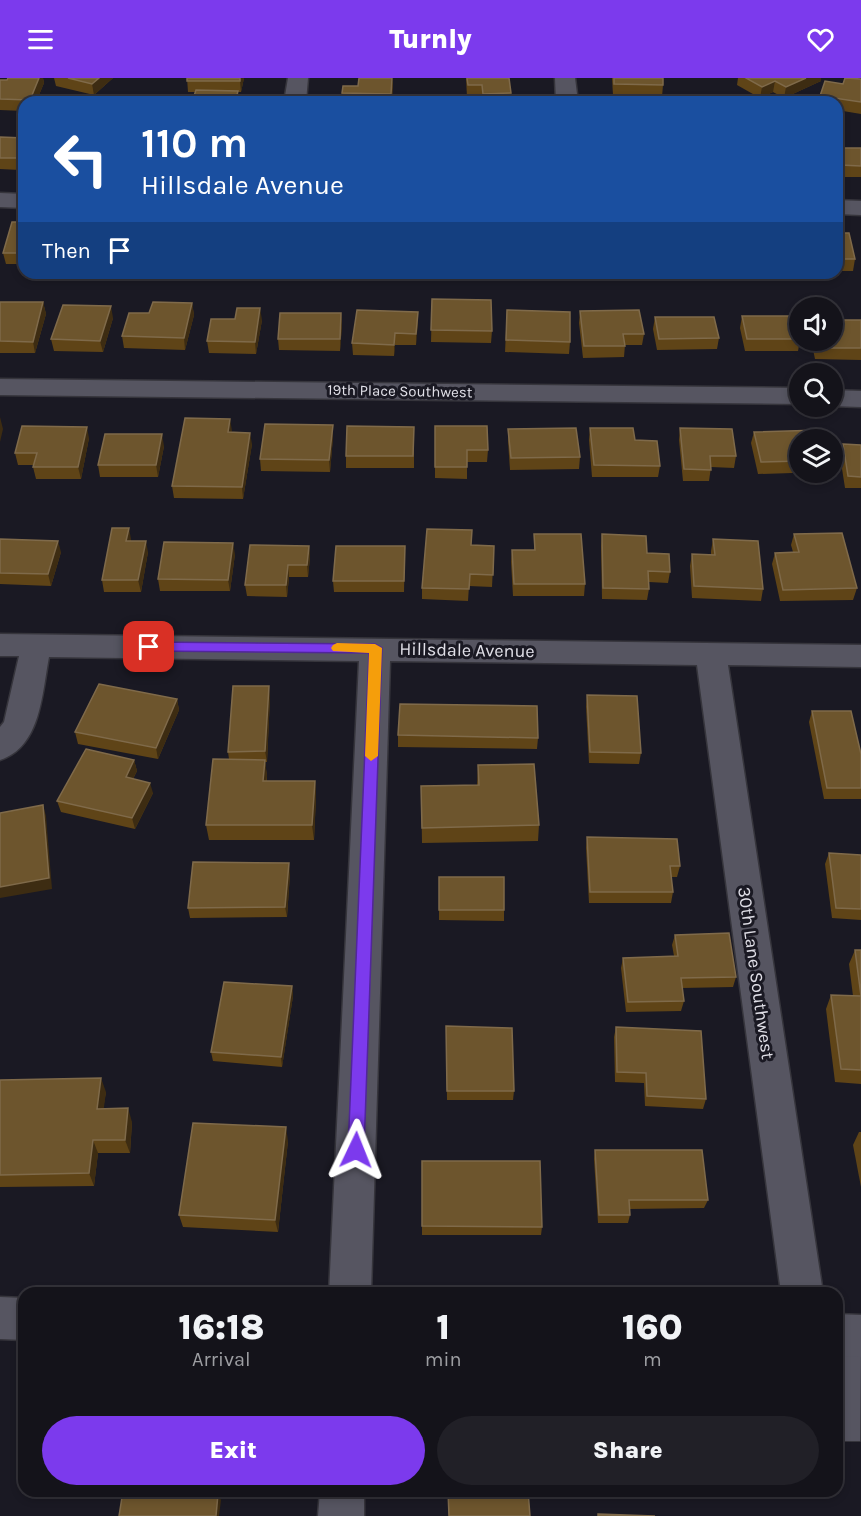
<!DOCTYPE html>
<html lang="en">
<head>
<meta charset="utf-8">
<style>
  body { margin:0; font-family:Karla,sans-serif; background:#212027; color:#f1f3f6; height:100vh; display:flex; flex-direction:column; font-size:22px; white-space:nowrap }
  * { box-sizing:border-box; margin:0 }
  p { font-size:20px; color:#9d9ea2 }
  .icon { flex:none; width:33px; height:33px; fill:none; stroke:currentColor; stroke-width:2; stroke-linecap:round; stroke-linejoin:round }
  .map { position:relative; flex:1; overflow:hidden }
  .details { position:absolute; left:18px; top:1209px; width:825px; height:210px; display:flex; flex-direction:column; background:#14131a; border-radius:18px; box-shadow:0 3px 9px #0003,0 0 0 2px #333239 }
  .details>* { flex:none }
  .guide { position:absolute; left:18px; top:18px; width:825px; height:183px; border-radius:18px; box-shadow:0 3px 9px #0003,0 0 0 2px #333239; background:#1a4fa0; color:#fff; overflow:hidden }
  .fabs { position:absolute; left:789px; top:219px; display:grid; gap:12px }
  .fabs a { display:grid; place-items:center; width:54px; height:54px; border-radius:50%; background:#14131a; box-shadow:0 3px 9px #0003,0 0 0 2px #333239; font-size:30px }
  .pin { position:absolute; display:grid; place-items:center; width:51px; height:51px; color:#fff; margin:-26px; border-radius:12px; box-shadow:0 3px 9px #0006 }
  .me { position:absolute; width:66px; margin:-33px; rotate:2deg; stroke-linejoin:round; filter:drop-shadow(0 0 4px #0008) }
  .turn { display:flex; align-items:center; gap:21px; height:126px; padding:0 24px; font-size:27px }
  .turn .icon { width:78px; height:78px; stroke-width:2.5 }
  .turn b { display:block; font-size:42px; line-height:51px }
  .then { display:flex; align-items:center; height:57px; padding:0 24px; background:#0003; gap:12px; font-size:22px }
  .eta { display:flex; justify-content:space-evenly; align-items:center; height:102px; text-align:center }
  .eta b { font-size:36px; font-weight:800; line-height:42px }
  .button { display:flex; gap:12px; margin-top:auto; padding:12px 24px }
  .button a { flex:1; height:69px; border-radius:36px; background:#7c3aed; color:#fff; font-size:24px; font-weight:800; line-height:69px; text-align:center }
  .button a+a { background:#212027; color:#f1f3f6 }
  header { display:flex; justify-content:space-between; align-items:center; height:78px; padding:0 24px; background:#7c3aed; color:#fff; font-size:27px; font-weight:800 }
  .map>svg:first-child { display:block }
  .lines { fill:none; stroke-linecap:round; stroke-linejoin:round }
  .lane-casing { stroke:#36353c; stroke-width:2 }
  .street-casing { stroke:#36353c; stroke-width:3 }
  .lane { fill:#565561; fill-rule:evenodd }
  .street { fill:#565561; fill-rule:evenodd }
  .wall { fill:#5f4417 }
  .shaded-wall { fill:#3d2c12 }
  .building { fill:#6d552d; stroke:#7f6a4a; stroke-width:1.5 }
  .route { fill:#7c3aed; stroke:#51269a; stroke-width:1.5 }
  .slow { fill:#f59e0b }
  .labels { text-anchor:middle; stroke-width:6; stroke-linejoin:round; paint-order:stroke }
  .far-street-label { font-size:15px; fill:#e1e0e8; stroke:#1a1923 }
  .street-label { font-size:18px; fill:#e1e0e8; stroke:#1a1923 }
</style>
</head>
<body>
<header><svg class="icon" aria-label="menu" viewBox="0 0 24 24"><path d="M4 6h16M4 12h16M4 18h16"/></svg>Turnly<svg class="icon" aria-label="heart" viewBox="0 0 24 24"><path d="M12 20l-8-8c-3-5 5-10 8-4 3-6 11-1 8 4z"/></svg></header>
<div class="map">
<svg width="861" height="1438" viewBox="0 0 861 1438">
  <rect width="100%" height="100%" fill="#1a1923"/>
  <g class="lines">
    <defs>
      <polygon id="lane" points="846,1246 855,1249 861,1274 860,1363 837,1363 837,1337 845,1337 837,1281 837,1250"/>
      <g id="street">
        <polygon points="288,0 308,0 306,24 284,24"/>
        <polygon points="555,0 575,0 578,24 556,24"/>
        <polygon points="0,115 24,116 24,130 0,129"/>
        <polygon points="837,122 861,123 861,137 837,136"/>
        <polygon points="0,301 800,310 800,326 0,317"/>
        <polygon points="832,312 861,313 861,329 832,328"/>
        <path d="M0,556L861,567V589L728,587L823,1215H781L697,587L390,583L371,1215H329L359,583L49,579C42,615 41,669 0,682V649L4,644L19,578H0Z"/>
        <polygon points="0,1219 24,1220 24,1262 0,1261"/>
        <polygon points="837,1236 861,1237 861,1279 837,1278"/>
        <polygon points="320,1413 364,1413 364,1438 318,1438"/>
      </g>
    </defs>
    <use href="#lane" class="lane-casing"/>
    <use href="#street" class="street-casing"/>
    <use href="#lane" class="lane"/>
    <use href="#street" class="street"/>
  </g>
  <g class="wall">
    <polygon points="8,0 43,0 44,5 36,24 24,24 24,33 0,32 0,2 7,2"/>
    <polygon points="54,0 113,0 94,17 56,8"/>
    <polygon points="187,0 244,0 241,14 238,14 239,24 195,14 188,14"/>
    <polygon points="466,0 509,0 511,15 511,24 482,24 482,18 467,19"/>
    <polygon points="612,0 663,0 663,7 662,19 613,17"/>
    <polygon points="738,0 821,0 821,3 784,20 773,14 760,20 737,7"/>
    <polygon points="861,1 861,36 837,32 837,24 819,24 820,18"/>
    <polygon points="393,5 392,24 342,24 342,15 358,8"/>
    <polygon points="0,59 24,60 20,92 0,91"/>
    <rect x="837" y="70" width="24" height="29"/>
    <polygon points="24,144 24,186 6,186 3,175"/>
    <polygon points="837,155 855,181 853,193 837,193"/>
    <polygon points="68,195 111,195 109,200 69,199"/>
    <polygon points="721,195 776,195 775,198 722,199"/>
    <polygon points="432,221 492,253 491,265 431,264"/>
    <polygon points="0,224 43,224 46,236 35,275 0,275"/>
    <polygon points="192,225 194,237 185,272 124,270 122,258 149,235"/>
    <polygon points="507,232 570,264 569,276 505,274"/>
    <polygon points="580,233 644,256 642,267 625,267 624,279 583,280 579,245"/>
    <polygon points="418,234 416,267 395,267 394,278 353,277 352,265"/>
    <polygon points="341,235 342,247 340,273 279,272 278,261"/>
    <polygon points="742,238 800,256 800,262 798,273 745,273 740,250"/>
    <polygon points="655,239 719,260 717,271 657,272 653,251"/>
    <polygon points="113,240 103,274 54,273 51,261"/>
    <polygon points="262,242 256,276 209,275 207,263"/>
    <polygon points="861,242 861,282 815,281 811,262 832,262"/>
    <polygon points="435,348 488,372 487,384 467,384 467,401 435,400"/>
    <polygon points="414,349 414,390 346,390 346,378"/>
    <polygon points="590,350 635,362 660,388 658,399 592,399 589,362"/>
    <polygon points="680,350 736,378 734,390 711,389 709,403 683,403 679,362"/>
    <polygon points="508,351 580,379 579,391 510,392 508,363"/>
    <polygon points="232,353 231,354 252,366 243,421 174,420 172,408"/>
    <polygon points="754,354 800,362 800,394 823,394 758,396 751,365"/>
    <polygon points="333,359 330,394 261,393 260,381"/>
    <polygon points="89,360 81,401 36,401 33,389 34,387 18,387 15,375"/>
    <polygon points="843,366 861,367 861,410 845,410 840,378"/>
    <polygon points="164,368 158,399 100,399 98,387"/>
    <polygon points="534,456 585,506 584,518 513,518 511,484 512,472 534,472"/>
    <polygon points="602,456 647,475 670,494 668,505 649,504 649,511 647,522 602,521 601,468"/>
    <polygon points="794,456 857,510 853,522 780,523 772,486 775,475 793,474 791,467"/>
    <polygon points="0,461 61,474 51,508 0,506"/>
    <polygon points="131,461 131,463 148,474 141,514 104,514 102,502"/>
    <polygon points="713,461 763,511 761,523 692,520 690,488 692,476 711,477 711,473"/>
    <polygon points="472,467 494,468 492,509 469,508 468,523 422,521 422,510"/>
    <polygon points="309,468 310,479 308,499 289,499 287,519 247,518 245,507"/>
    <polygon points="405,468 404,514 334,514 333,503"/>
    <polygon points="235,476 230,513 160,513 158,501"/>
    <polygon points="587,617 641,675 639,686 589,685 586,629"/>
    <polygon points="270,619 267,684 265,684 267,698 267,703 315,703 316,719 314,762 209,762 206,747 229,681 228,674"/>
    <polygon points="177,621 179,632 158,681 78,666 75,654"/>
    <polygon points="812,633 861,676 861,721 824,721 809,644"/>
    <polygon points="398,657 538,660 537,671 398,669"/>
    <polygon points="134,682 137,693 133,701 153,715 135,751 61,734 57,723"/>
    <polygon points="478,687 539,747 538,763 422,765 421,708 477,707"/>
    <polygon points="587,759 680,788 677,799 671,799 673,814 671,825 589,825 586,770"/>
    <polygon points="829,775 861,777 861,842 832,840 825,786"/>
    <polygon points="290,795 287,839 190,840 188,830"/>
    <polygon points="439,799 504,832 504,843 439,842"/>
    <polygon points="675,857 736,899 733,909 682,910 684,923 681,933 626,934 621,890 623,880 674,878 672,867"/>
    <polygon points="855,872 861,872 861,1006 835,1004 826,931 831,917 853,918 849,886"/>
    <polygon points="292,908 293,918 282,989 213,983 211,974"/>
    <polygon points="446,948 514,1013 513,1022 447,1022"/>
    <polygon points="616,949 706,1021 703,1031 645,1028 644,1005 615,1004 614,959"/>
    <polygon points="0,1002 106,1014 103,1031 132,1044 130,1075 98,1075 94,1108 0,1109"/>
    <polygon points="859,1054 861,1054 861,1109 853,1067"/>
    <polygon points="288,1063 278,1154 183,1149 179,1137"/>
    <polygon points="595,1072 708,1122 704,1130 630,1131 630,1137 628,1145 598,1145 594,1081"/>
    <polygon points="422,1083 542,1149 541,1157 422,1157"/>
  </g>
  <g class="shaded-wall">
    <polygon points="39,0 43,0 44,5 36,24 30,24 30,22"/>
    <polygon points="99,0 113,0 94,17 92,6"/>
    <polygon points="240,0 244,0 241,14 240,3"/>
    <polygon points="392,0 393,5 391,24 391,16"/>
    <polygon points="806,0 821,0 821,3 784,20 786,9"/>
    <polygon points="775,3 773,14 760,20 762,9"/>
    <polygon points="238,13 239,24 235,24"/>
    <polygon points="24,65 24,83 20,92 18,80"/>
    <polygon points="43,224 46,236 35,275 33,264"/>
    <polygon points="192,225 194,237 185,272 184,260"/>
    <polygon points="111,228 113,240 103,274 100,263"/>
    <polygon points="260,230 262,242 256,276 255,264"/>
    <polygon points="418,234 418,245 416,267 416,256"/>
    <polygon points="341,235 342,247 340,273 340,261"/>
    <polygon points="395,255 395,267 394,278 394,267"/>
    <polygon points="0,339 3,351 0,364"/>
    <polygon points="230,341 232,353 229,366 228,354"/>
    <polygon points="333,347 333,359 330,394 329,382"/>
    <polygon points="87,349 89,360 81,401 78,389"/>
    <polygon points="250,355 252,366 243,421 242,409"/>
    <polygon points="162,356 164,368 158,399 156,387"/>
    <polygon points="129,450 131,461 128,474 126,463"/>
    <polygon points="58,463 61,474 51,508 48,496"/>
    <polygon points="146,463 148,474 141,514 138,502"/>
    <polygon points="233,465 235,476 230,513 228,502"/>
    <polygon points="309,468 310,479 308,499 307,487"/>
    <polygon points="288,487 289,499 287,519 286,507"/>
    <polygon points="269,608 270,619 267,684 265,673"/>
    <polygon points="177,621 179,632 158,681 156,670"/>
    <polygon points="134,682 137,693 128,710 126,699"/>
    <polygon points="265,682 267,698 265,719 263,703"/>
    <polygon points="315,703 316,719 314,762 312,747"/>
    <polygon points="150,705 153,715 135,751 132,740"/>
    <polygon points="43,727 46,738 52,811 0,820 0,809"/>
    <polygon points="289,785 290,795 287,839 285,829"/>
    <polygon points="292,908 293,918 282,989 281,979"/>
    <polygon points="101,1000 106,1014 102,1044 97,1031"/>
    <polygon points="128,1030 132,1044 130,1075 125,1062"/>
    <polygon points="286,1049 288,1063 278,1154 275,1142"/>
    <polygon points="93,1062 98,1075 94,1108 89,1095"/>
    <polygon points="218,1416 221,1422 219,1438 216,1438"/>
  </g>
  <g class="building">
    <polygon points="8,0 39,0 30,22 0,21 0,2 7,2"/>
    <polygon points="68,0 99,0 92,6"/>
    <rect x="187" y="0" width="53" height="3"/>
    <polygon points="359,0 392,0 391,16 342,15 343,8 358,8"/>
    <polygon points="467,0 509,0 511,15 483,16 482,7 468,7"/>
    <polygon points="614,0 663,0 663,7 614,6"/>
    <polygon points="746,0 806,0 786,9 775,3 762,9"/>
    <polygon points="845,0 861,1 861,24 820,18 825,3 843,6"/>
    <polygon points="196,12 238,13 235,24 192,24"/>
    <polygon points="625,20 661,20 661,24 626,24"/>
    <rect x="344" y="22" width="29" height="2"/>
    <polygon points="0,59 24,60 24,65 18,80 0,80"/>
    <polygon points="837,70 861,70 861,88 840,87 837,77"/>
    <polygon points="12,144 24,144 24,175 3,175"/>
    <polygon points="837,155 849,155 855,181 837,181"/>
    <polygon points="432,221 491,222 492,253 431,252"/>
    <polygon points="0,224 43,224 33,264 0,263"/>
    <polygon points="153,224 192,225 184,260 122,258 129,235 149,235"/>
    <polygon points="63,227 111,228 100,263 51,261"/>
    <polygon points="237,230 260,230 255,264 207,263 211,241 235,241"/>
    <polygon points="357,232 418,234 416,256 395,255 394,267 352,265"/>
    <polygon points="507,232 570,234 570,264 506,262"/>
    <polygon points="639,232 644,256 623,256 625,268 584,268 580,233"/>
    <polygon points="280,235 341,235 340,261 278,261"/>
    <polygon points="742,238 795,238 800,256 800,261 747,261"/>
    <polygon points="655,239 714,239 719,260 659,261"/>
    <polygon points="832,242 861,242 861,270 817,270 816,262 832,262"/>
    <polygon points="185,340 230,341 228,354 250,355 242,409 172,408"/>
    <polygon points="265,346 333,347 329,382 260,381"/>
    <polygon points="22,348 87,349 78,389 33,389 37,375 15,375"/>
    <polygon points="347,348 414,349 413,378 346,378"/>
    <polygon points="435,348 487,348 488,372 467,372 467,389 435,389"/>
    <polygon points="576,350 580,379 511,380 508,351"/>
    <polygon points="590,350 633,350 635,362 657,363 660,388 594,387"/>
    <polygon points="680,350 732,351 736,378 710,378 711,392 684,391"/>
    <polygon points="821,352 823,362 800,362 800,383 761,384 754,354"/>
    <polygon points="105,356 162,356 156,387 98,387"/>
    <polygon points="843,366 861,367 861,399 848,398"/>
    <polygon points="112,450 129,450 126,463 146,463 138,502 102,502"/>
    <polygon points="427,451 472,452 471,467 494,468 493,497 470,496 469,511 422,510"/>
    <polygon points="842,455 857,510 783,512 775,475 799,474 794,456"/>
    <polygon points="534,456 581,456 585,506 514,506 512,472 535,472"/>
    <polygon points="602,456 646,458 647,475 669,476 670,494 648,493 649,511 603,510"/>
    <polygon points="0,461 58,463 48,496 0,495"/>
    <polygon points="713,461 758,463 763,511 694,508 692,476 715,477"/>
    <polygon points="164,464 233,465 228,502 158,501"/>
    <polygon points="250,467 309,468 307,487 288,487 286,507 245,507"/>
    <polygon points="336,468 405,468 404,503 333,503"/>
    <polygon points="99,606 177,621 156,670 75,654"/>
    <polygon points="233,608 269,608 265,673 228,674"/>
    <polygon points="587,617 637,618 641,675 590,674"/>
    <polygon points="400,626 537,628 538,660 398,657"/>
    <polygon points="812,633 851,633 861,676 861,710 827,710"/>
    <polygon points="86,671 134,682 126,699 150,705 132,740 57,723"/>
    <polygon points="213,681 265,682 263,703 315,703 312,747 206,747"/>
    <polygon points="534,686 539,747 422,750 421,708 479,707 478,687"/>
    <polygon points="43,727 49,800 0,809 0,735"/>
    <polygon points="587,759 677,761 680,788 670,788 673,814 590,814"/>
    <polygon points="829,775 861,777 861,831 836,830"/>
    <polygon points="193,784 289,785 285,829 188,830"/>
    <rect x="439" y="799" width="65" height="33"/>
    <polygon points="729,855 736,899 681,900 684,923 628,924 623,880 678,878 675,857"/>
    <polygon points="855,872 861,872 861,992 841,991 831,917 861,918"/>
    <polygon points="224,904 292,908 281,979 211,974"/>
    <polygon points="446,948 512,950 514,1013 447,1013"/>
    <polygon points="616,949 701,953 706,1021 647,1018 646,995 617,994"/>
    <polygon points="101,1000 97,1031 128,1030 125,1062 93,1062 89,1095 0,1097 0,1002"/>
    <polygon points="193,1045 286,1049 275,1142 179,1137"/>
    <polygon points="595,1072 702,1072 708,1122 629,1122 630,1137 599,1137"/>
    <polygon points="422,1083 540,1083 542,1149 422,1148"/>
    <polygon points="123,1413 160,1413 218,1416 216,1438 119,1438"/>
    <polygon points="448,1413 528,1413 530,1438 449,1438"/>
    <polygon points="598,1436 655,1438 598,1438"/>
  </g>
  <polygon class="route" points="149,564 375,566 382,570 364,1072 362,1077 356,1079 350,1077 348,1072 369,575 149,573 143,569"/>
  <polygon class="slow" points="337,565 375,566 382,570 378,678 371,683 365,678 369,575 333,573 331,570 333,567"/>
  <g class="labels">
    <g class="far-street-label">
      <text transform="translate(400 313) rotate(1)" y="5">19th Place Southwest</text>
    </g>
    <g class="street-label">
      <text transform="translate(467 572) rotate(1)" y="6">Hillsdale Avenue</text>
      <text transform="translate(756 895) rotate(82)" y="6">30th Lane Southwest</text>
    </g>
  </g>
</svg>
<div class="fabs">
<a><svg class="icon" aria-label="sound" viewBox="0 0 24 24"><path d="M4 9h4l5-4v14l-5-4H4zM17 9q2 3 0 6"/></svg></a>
<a><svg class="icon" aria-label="search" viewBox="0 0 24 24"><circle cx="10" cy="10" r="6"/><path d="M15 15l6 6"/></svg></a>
<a><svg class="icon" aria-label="layers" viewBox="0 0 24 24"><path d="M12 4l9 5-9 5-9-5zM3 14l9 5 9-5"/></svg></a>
</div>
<div class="pin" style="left:149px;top:569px;background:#d93025"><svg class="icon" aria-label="arrive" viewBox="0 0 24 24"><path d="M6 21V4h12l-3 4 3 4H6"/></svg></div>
<svg class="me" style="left:356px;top:1072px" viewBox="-20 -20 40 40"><path d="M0-17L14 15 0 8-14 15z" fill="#7c3aed" stroke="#fff" stroke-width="4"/></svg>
<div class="guide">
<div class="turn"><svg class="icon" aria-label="left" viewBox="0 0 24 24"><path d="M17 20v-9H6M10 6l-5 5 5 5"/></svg><div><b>110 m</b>Hillsdale Avenue</div></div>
<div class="then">Then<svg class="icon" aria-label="arrive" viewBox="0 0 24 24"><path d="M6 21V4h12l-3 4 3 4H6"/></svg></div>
</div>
<section class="details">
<div class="eta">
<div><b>16:18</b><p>Arrival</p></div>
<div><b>1</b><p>min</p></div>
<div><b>160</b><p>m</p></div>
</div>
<div class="button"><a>Exit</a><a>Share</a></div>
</section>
</div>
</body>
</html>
